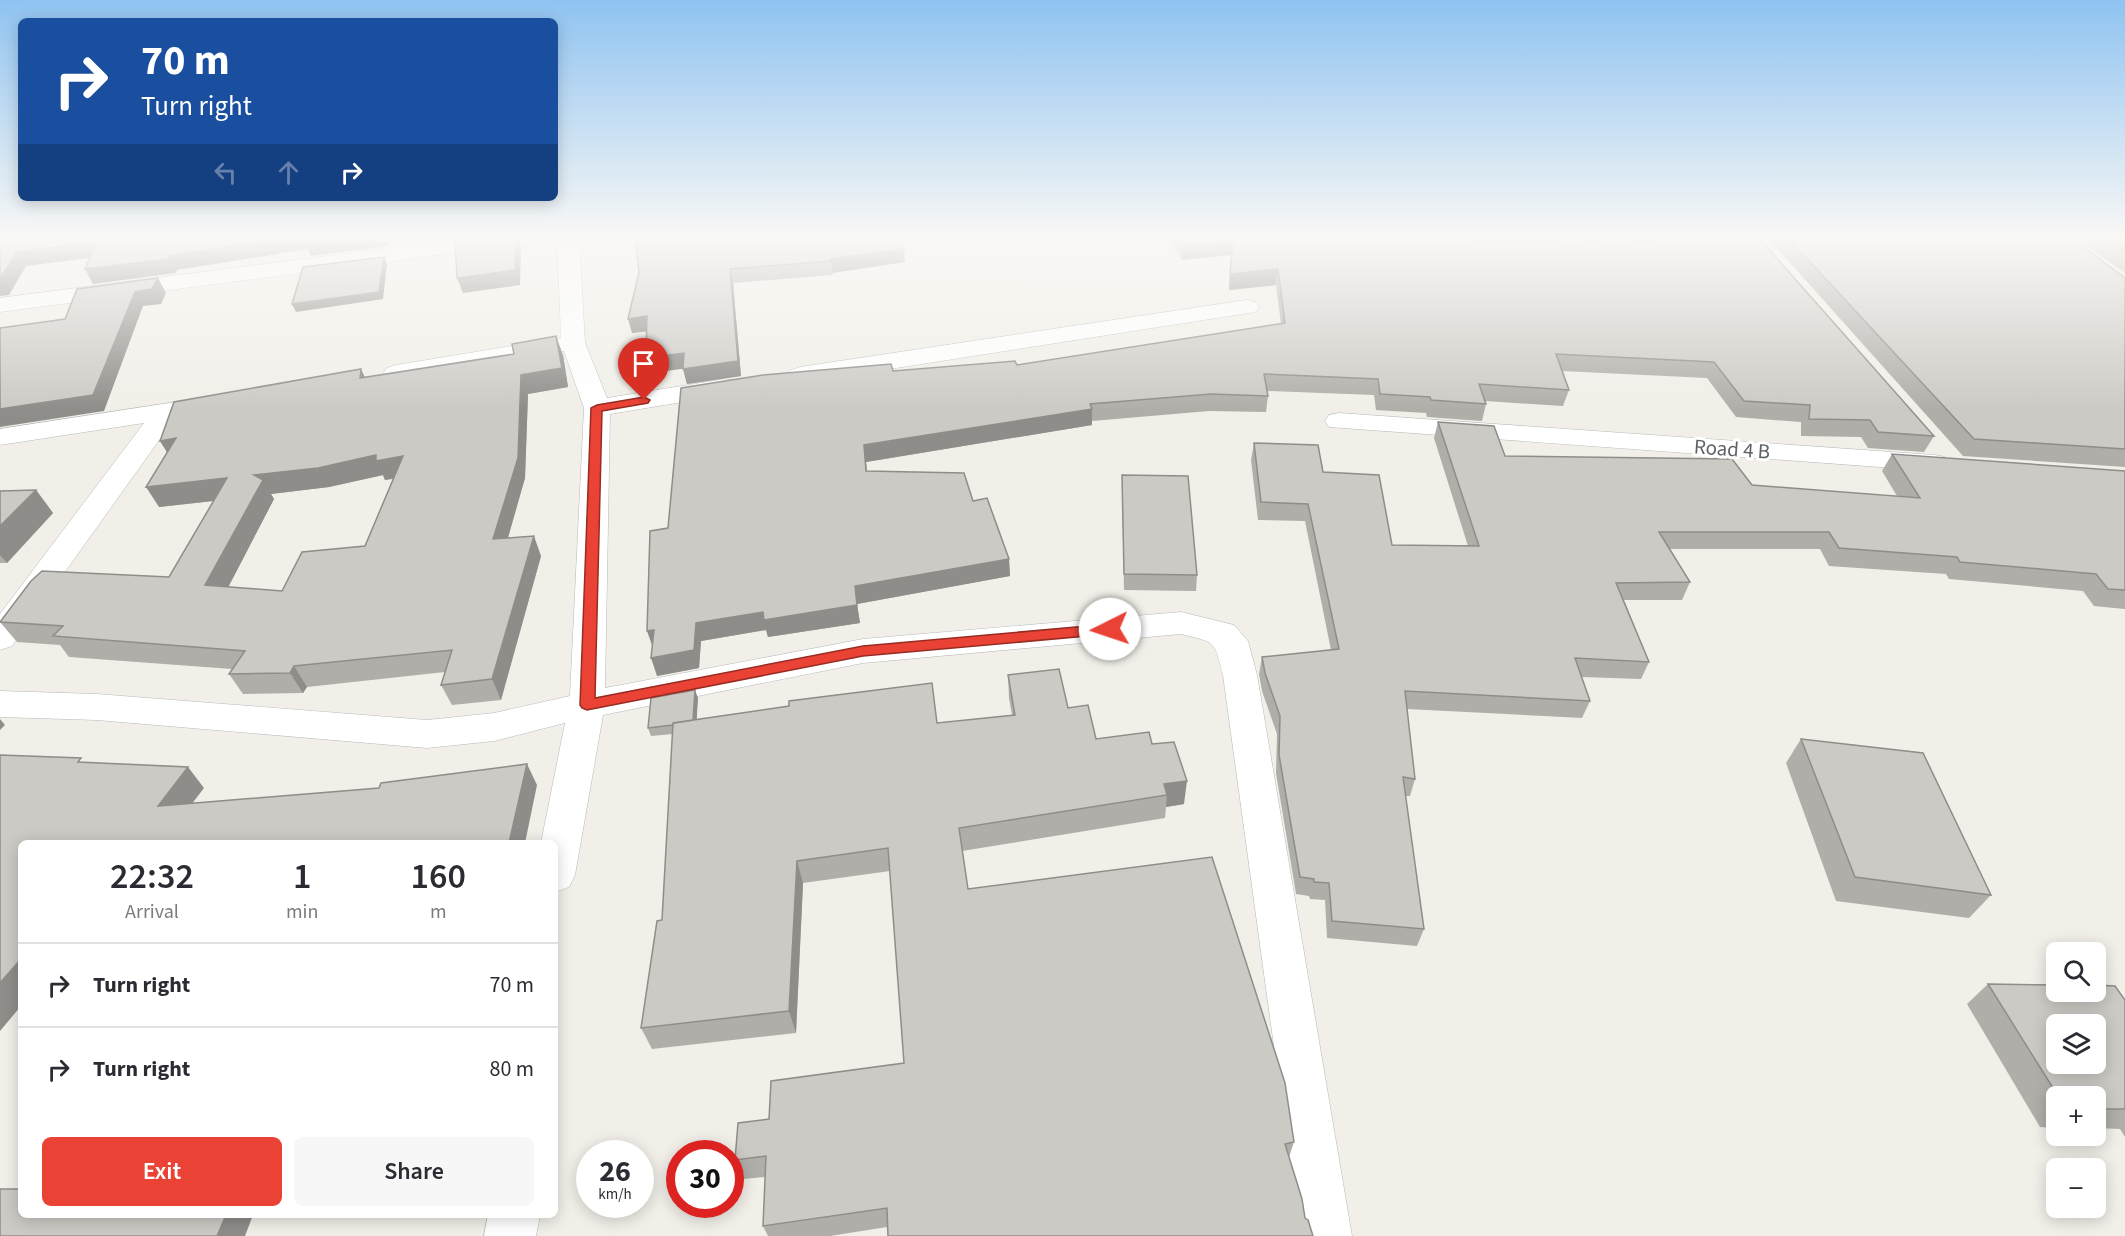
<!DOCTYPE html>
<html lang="en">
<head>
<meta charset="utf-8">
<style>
  body { margin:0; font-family:"Source Sans 3",sans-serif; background:#f7f7f7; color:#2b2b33; height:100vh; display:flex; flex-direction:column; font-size:22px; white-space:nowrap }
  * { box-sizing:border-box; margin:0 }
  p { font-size:20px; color:#7c7c81 }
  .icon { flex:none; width:33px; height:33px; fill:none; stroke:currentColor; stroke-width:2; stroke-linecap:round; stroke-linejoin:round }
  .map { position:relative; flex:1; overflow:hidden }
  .side { position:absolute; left:18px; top:840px; width:540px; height:378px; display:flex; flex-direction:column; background:#fff; border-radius:9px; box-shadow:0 3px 15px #0003 }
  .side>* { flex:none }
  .guide { position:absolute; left:18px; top:18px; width:540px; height:183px; border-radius:9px; box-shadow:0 3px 15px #0003; background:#1a4fa0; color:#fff; overflow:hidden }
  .buttons { position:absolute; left:2046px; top:942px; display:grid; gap:12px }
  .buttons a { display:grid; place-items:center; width:60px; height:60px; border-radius:9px; background:#fff; box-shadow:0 3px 15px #0003; font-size:30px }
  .speed { position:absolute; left:576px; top:1140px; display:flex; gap:12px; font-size:30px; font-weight:700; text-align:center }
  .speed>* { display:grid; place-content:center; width:78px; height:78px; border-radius:50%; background:#fff; box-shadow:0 3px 15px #0003; line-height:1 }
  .speed small { font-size:15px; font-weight:400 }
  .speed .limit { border:9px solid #d22; background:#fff; color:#111 }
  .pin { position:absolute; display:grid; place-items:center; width:51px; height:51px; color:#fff; margin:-62px -26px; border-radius:50% 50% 50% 0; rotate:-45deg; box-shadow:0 0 6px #0007 }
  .pin .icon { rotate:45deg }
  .me { position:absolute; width:66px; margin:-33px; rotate:266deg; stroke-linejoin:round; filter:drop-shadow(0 0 4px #0008) }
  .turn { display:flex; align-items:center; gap:21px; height:126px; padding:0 24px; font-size:27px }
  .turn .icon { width:78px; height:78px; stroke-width:2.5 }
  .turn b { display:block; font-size:42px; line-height:51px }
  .lanes { display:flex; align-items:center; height:57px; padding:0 24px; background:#0003; justify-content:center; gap:30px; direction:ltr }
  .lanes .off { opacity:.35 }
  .eta { display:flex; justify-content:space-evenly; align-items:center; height:102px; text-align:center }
  .eta b { font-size:36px; font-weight:600; line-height:42px }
  .primary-button { display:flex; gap:12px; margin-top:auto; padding:12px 24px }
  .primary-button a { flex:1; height:69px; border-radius:9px; background:#ea4335; color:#fff; font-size:24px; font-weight:600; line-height:69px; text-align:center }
  .primary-button a+a { background:#f7f7f7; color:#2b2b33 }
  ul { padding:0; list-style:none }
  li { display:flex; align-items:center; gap:18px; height:84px; padding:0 24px; border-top:2px solid #e1e1e2 }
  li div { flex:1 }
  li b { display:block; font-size:22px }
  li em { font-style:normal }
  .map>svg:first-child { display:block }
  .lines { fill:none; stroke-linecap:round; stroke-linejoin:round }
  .minor-casing { stroke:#b5b8bc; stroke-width:1 }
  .minor { fill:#fff; fill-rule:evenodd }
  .wall { fill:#afaea9; fill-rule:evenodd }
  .shaded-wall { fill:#8f8d8a }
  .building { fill:#cccac5; stroke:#8f8d8a; stroke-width:1.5; fill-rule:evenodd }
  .route { fill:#ea4335; stroke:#982c22; stroke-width:1.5 }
  .labels { text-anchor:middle; stroke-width:6; stroke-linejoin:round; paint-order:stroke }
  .street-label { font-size:21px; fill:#5f6368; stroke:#fff }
</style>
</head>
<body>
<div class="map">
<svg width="2125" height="1236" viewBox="0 0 2125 1236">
  <rect width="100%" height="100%" fill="#f1efe8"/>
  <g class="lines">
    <defs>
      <g id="minor">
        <polygon points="477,237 541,237 538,242 530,243 0,312 0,298"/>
        <path d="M557,237H579L585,343L607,398L725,379L734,381L738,387L734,393L725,395L610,414L605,688L863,639L1181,612L1234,625L1248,641L1257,675L1352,1236H1300L1223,675C1214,639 1216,643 1181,634L863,663L603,715L575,875L569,887L555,892V843H541L565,723L494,741L427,748L97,720L0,717V691L97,694L427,720L494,713L570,696L584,408L564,351L396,381L387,378L383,373L387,368L396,365L561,338Z"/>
        <polygon points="1473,237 1589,237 1586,242 1578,243 1496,249 1480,247"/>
        <polygon points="1247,300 1255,302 1259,307 1255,312 800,383 791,380 787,375 791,370 800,367"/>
        <polygon points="215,396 224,398 228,404 224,410 175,418 12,646 0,650 0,614 144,423 0,445 0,429"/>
        <polygon points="1339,413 1935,455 1945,457 1949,463 1945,469 1935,471 1329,427 1325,421 1329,415"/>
        <polygon points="488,1215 540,1215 536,1236 484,1236"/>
      </g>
    </defs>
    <use href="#minor" class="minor-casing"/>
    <use href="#minor" class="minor"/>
  </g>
  <g class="wall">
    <polygon points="635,237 905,262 832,273 833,275 733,283 741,376 687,384 683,368 651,373 646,358 647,331 632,333 639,272"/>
    <polygon points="1166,237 1465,237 1467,240 1636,243 1635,241 1636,237 1758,237 1934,436 1924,452 1868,448 1861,437 1801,436 1801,422 1736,417 1707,378 1562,371 1569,390 1563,406 1485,401 1486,404 1482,421 1427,417 1426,413 1376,410 1374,395 1267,391 1268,396 1266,412 1209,411 1092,421 1092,425 866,462 867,471 973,501 1009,559 1010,576 857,604 860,623 768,637 766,630 701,641 699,668 657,676 668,528 893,371 1017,365 1281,324 1276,285 1229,290 1231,255 1182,260"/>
    <polygon points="1767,237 2070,237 2125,278 2125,467 1963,456"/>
    <polygon points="2073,237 2125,237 2125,273"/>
    <path d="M563,355L568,387L528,394L525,478L508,538L541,556L501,700L452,705L441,685L445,672L307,687L303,693L243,694L229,674L232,669L69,657L60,645L17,642L0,622L169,577L214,501L159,507L167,452L160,441L365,377ZM383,475L385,480L393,479L365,546L282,591L228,587L274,499L271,494L329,487Z"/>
    <polygon points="1438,422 1505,456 1752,485 1897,496 1882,471 1892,454 2125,471 2125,609 2094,606 2083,591 1949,579 1946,574 1829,566 1820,549 1670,549 1690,582 1682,600 1624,600 1649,662 1641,679 1582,677 1590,701 1582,718 1407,709 1415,779 1410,796 1405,796 1424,929 1417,946 1327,938 1325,900 1310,899 1309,896 1296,894 1276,773 1277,734 1262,691 1259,674 1262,657 1331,650 1305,521 1258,520 1251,460 1254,443 1323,472 1392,545 1468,546 1434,438"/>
    <polygon points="1122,475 1197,575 1196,591 1124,590 1122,492"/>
    <polygon points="36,490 53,513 7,563 0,563 0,491"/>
    <polygon points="1008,675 1068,708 1096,739 1152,744 1184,804 1166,807 1165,818 962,851 968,889 1294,1142 1289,1157 887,1227 830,1236 768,1236 763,1226 765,1177 744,1179 735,1160 769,1119 904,1063 890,871 803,883 796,1033 652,1049 641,1028 662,920 673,734 651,736 648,728 698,698 696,719 937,723 1012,715 1009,698"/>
    <polygon points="1801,739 1991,895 1969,918 1836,901 1786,763"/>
    <polygon points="1988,984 2125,1000 2125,1137 2120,1129 2096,1128 2096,1096 2056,1096 2056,1128 2040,1127 1967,1004"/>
  </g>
  <g class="shaded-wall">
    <polygon points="289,237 390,237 389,246 311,256 308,249 177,270 176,273 93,284 85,269"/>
    <polygon points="516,237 518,237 521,246 520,285 463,293 457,278"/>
    <polygon points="1233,240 1231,255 1182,260 1183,245"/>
    <polygon points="96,242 104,256 26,266 9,295 0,296 0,279 17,252"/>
    <polygon points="904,249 905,262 832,273 833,275 830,259"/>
    <polygon points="384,257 387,264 383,299 296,312 292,304"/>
    <polygon points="730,269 733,283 741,376 687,384 683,369"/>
    <polygon points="1278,269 1276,285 1229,290 1230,274"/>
    <polygon points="158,278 166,293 161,304 143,306 104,411 0,427 0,409 135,292"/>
    <polygon points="647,316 651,331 632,333 628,319"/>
    <polygon points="556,336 563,355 568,387 528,394 525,478 502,558 493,539 521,375"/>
    <polygon points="684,353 688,368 651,373 646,358"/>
    <polygon points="361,369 370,388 360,378"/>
    <polygon points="1092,409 1092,425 866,462 868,488 864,445"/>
    <polygon points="176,438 172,460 160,441"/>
    <polygon points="376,455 403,456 412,475 385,480 383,475 329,487 271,494 274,499 219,605 205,585 254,475"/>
    <polygon points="227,478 239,498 159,507 146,487"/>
    <polygon points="36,490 53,513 7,563 0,555 0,526"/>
    <polygon points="534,536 541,556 501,700 492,679"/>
    <polygon points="1009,559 1010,576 857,604 860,623 768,637 766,630 701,641 699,668 657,676 651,658 696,623 855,586"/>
    <polygon points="654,630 653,648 647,631"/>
    <polygon points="294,666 307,687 303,693 290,673"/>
    <polygon points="695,690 698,698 696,731 693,722"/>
    <polygon points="0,719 5,725 0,730"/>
    <polygon points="527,764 537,785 525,843 509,843"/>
    <polygon points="188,767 204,788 175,826 158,806"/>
    <polygon points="1187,781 1184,804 1166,807 1167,795 1164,784"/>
    <polygon points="797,861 803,883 796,1033 789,1011"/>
    <polygon points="21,959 21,1006 0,1031 0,983"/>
    <polygon points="226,1215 253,1215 245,1236 217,1236"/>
  </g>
  <g class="building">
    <polygon points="0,237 289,237 169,256 168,259 85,269 96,242 17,252 0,279"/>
    <polygon points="306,237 341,237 305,242"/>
    <polygon points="477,237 516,237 515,270 457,278 455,240"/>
    <polygon points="635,237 899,237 904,249 830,259 831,261 730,269 738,361 683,369 684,353 646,358 647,316 628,319 639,272"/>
    <polygon points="1178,237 1465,237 1467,240 1656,243 1651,237 1758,237 1934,436 1878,432 1870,420 1809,419 1810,405 1744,401 1714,362 1556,354 1569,390 1479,384 1486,404 1431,400 1430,397 1380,394 1378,379 1264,374 1268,396 1211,394 1090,404 1092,409 864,445 866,471 964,473 973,501 987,498 1009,559 855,586 857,605 764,620 763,612 696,623 694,650 651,658 654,630 647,631 650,531 668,528 681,388 763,375 891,364 893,371 1015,361 1017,365 1285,323 1278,269 1230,274 1233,240 1183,245"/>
    <polygon points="1787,237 2070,237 2125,278 2125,449 1974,439"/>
    <polygon points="2104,237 2125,237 2125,251"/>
    <polygon points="384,257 379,292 292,304 303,267"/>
    <polygon points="158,278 152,289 135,292 93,395 0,409 0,328 65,319 77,289"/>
    <path d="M556,336L562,368L521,375L518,458L493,539L534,536L492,679L441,685L452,650L294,666L290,673L229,674L245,651L53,636L63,626L0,622L31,581L42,571L169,577L227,478L146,487L176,438L160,441L174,402L361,369L360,378L514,354L512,344ZM376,455V461L403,456L365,546L302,552L282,591L205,585L263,480L254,475L318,468Z"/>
    <polygon points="1438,422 1494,426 1505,456 1732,459 1752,485 1920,498 1892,454 2125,471 2125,590 2108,589 2096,574 1960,562 1957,557 1839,548 1829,532 1659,532 1690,582 1616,583 1649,662 1575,658 1590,701 1405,691 1415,779 1403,777 1424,929 1332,921 1329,883 1314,882 1314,879 1300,877 1279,755 1280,716 1265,673 1262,657 1339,649 1308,504 1261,502 1254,443 1318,445 1323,472 1379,475 1392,545 1479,546"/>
    <polygon points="1122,475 1188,476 1197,575 1124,574"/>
    <polygon points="36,490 0,526 0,491"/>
    <polygon points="1059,669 1068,708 1088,705 1096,739 1149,732 1152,744 1174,742 1187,781 1164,784 1167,795 959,828 968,889 1212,857 1285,1083 1294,1142 1285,1144 1302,1199 1305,1218 1308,1220 1313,1236 888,1236 887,1208 763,1226 766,1156 735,1160 738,1123 769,1119 771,1081 904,1063 888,848 797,861 789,1011 641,1028 657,921 662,920 673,723 789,706 789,701 932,683 937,723 1015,715 1008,675"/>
    <polygon points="695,690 693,720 673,723 673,725 648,728 651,698"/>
    <polygon points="1801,739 1923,753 1991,895 1855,877"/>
    <polygon points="0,755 81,758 78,762 188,767 158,806 379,788 381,783 527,764 509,843 21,843 21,959 0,983"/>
    <path d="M1988,984L2056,985V992H2096V985L2115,986L2125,1000V1109H2096V1096H2058ZM2056,1024H2096V1064H2056Z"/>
    <polygon points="0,1189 21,1189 21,1215 226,1215 217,1236 0,1236"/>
  </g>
  <linearGradient id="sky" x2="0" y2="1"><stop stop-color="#8fc3f1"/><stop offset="0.58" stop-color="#f9f8f5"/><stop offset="1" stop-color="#f9f8f5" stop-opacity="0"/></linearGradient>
  <rect width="2125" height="410" fill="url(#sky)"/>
  <polygon class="route" points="644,397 650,400 648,403 602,411 595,698 863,646 1110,624 1117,629 1110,634 863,656 587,710 582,708 580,705 591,408 597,405"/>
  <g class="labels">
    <g class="street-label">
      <text transform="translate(1732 449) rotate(4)" y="7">Road 4 B</text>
    </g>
  </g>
</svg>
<div class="buttons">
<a><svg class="icon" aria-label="search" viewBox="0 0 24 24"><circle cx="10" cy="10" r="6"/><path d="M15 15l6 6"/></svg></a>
<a><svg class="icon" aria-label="layers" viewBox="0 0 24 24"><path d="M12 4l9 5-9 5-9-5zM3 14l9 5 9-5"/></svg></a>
<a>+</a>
<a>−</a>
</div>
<div class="speed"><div>26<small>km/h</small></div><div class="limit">30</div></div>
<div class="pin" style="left:644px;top:400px;background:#d93025"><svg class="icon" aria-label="arrive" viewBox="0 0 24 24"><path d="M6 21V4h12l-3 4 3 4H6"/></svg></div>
<svg class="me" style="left:1110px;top:629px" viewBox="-20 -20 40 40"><circle r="19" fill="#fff"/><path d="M0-13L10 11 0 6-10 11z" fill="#ea4335"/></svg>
<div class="guide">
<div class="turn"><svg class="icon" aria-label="right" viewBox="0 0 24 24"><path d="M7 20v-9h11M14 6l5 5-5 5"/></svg><div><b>70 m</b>Turn right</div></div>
<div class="lanes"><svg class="icon off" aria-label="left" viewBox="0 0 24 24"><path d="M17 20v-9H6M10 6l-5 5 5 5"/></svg><svg class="icon off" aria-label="ahead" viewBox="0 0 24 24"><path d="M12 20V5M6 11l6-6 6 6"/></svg><svg class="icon" aria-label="right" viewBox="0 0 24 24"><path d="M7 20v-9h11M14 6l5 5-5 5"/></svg></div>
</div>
<section class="side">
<div class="eta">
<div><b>22:32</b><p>Arrival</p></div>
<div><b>1</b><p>min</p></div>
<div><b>160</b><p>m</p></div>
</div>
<ul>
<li><svg class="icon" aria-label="right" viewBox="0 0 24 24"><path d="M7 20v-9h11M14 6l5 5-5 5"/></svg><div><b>Turn right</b></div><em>70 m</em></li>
<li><svg class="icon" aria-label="right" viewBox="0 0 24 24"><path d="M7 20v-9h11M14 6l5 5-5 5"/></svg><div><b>Turn right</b></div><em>80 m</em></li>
</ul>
<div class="primary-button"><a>Exit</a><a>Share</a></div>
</section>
</div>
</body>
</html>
